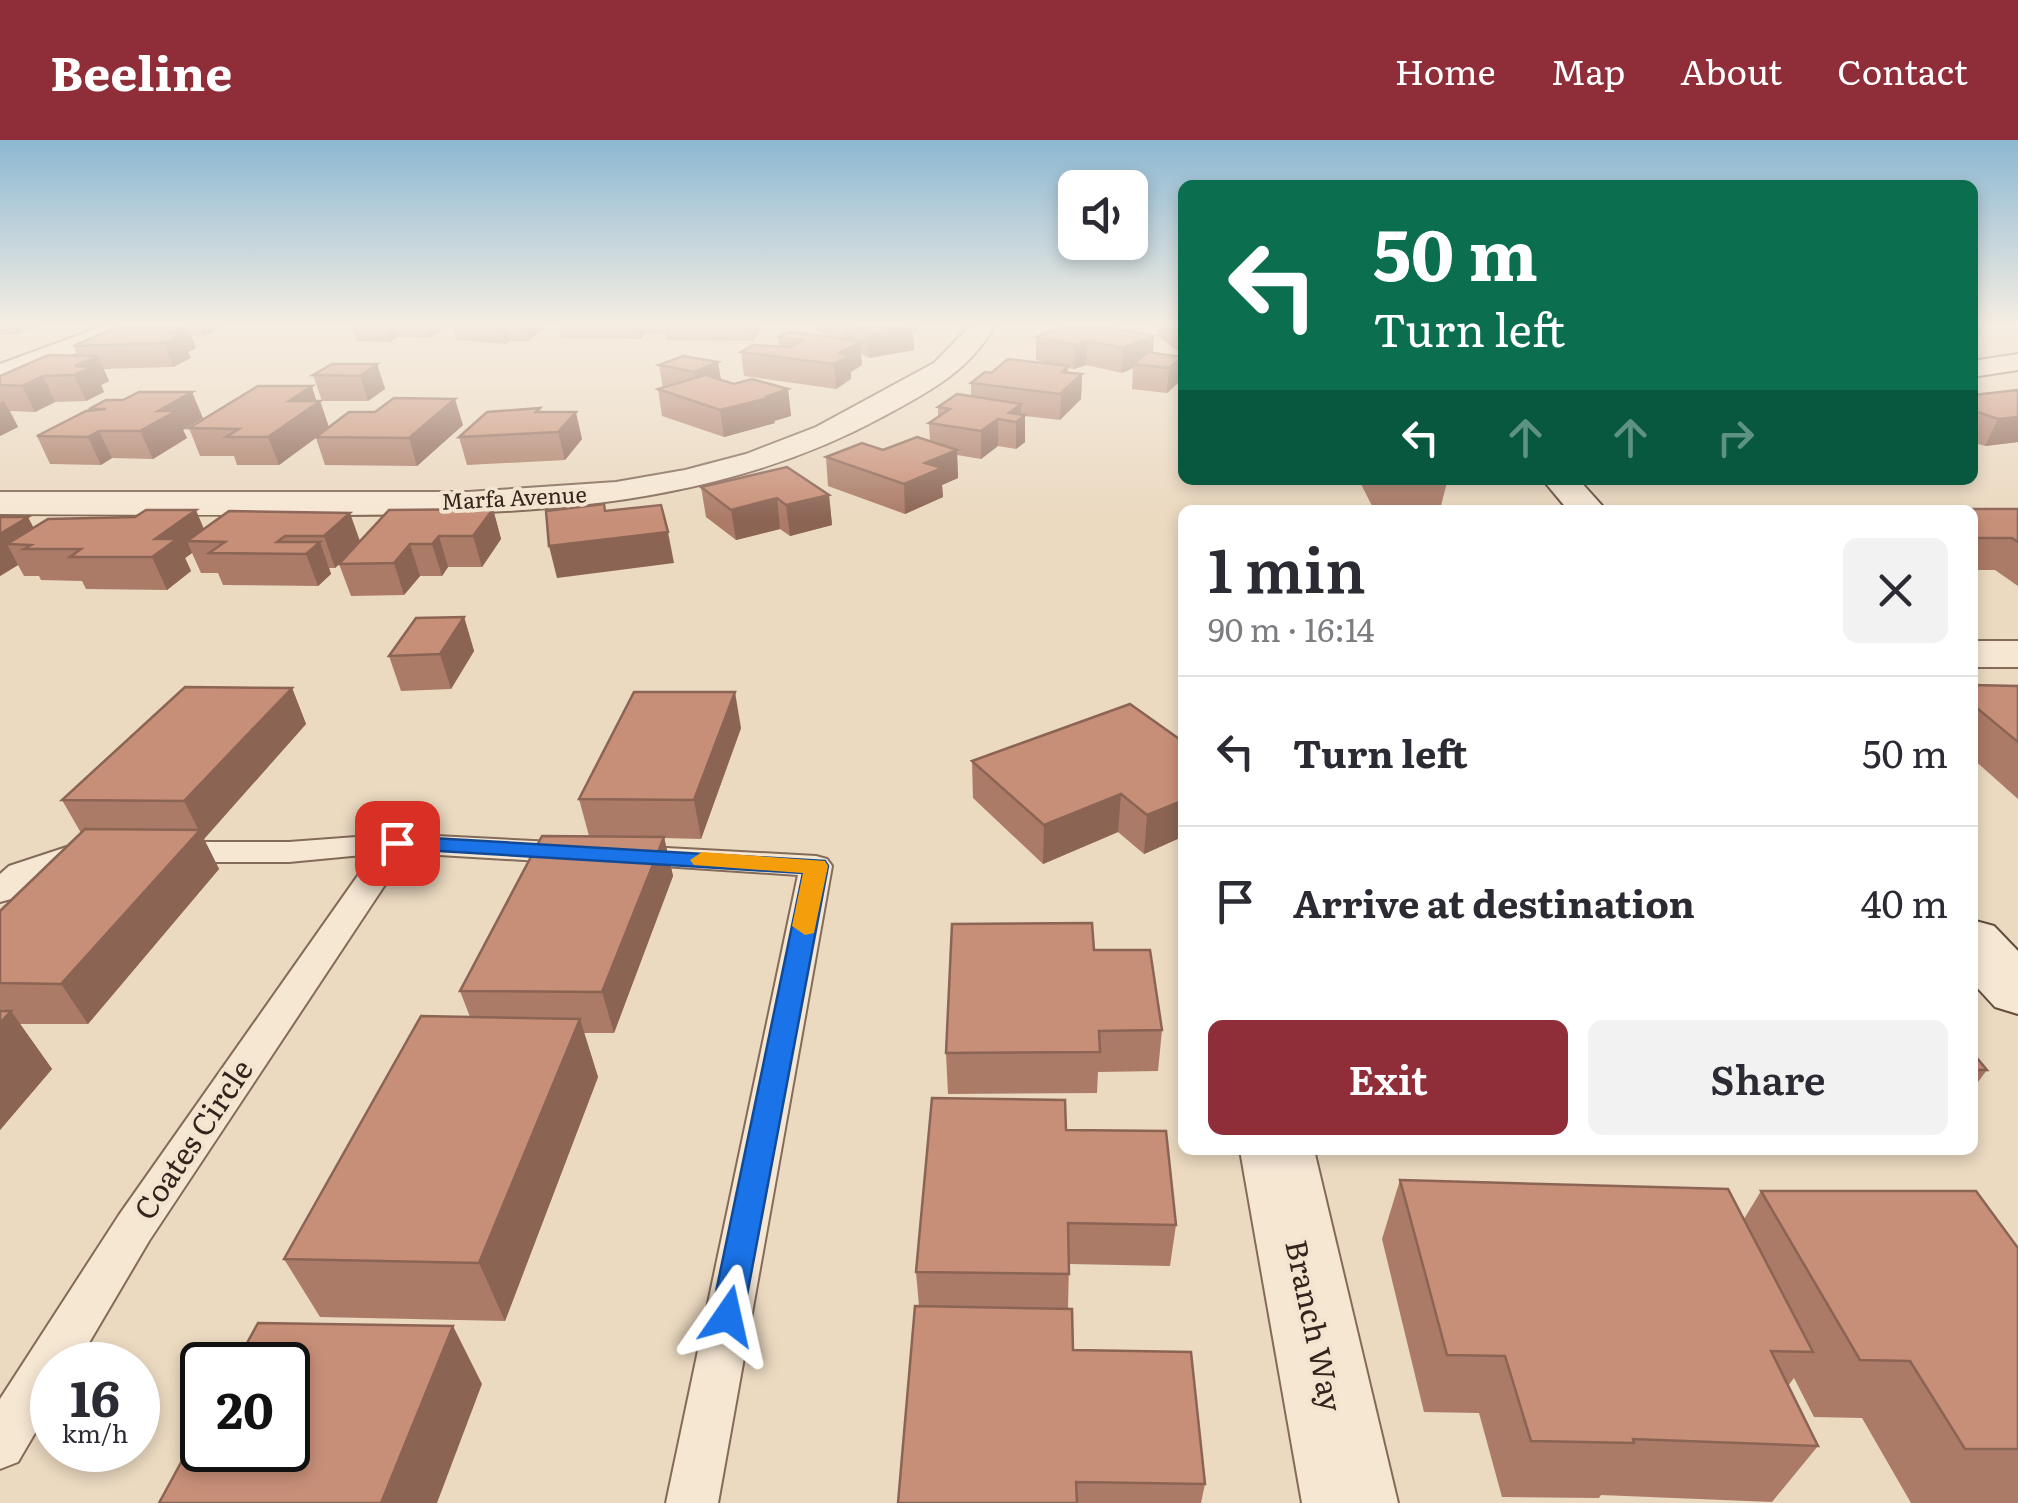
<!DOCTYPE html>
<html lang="en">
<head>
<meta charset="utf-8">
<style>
  body { margin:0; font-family:Literata,serif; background:#f2f2f3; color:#2b2b33; height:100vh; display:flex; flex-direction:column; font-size:38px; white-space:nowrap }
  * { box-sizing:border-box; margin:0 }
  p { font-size:32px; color:#7c7c81 }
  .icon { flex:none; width:55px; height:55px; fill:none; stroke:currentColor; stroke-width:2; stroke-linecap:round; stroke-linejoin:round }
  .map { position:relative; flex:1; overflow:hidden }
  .panel { position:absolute; left:1178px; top:365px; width:800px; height:650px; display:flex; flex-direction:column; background:#fff; border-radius:15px; box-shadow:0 5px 15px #0003 }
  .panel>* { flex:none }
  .banner { position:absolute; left:1178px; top:40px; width:800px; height:305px; border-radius:15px; box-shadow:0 5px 15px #0003; background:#0b6e4f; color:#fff; overflow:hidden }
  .fabs { position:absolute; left:1058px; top:30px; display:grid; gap:20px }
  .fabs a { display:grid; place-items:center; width:90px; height:90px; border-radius:15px; background:#fff; box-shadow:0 5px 15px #0003; font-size:50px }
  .speed { position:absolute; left:30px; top:1202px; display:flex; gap:20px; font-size:50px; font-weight:700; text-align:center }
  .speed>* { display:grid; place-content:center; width:130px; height:130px; border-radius:50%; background:#fff; box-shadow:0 5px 15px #0003; line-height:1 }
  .speed small { font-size:25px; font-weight:400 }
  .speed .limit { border:5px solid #111; border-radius:15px; background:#fff; color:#111 }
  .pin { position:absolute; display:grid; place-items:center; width:85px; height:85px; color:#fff; margin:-42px; border-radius:20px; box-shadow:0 5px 15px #0006 }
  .me { position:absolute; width:110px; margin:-55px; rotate:11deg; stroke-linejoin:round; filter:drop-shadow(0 0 8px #0008) }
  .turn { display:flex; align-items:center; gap:35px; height:210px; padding:0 30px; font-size:45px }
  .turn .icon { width:130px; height:130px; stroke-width:2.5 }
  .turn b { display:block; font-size:70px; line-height:85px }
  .lanes { display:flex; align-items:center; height:95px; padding:0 30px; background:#0003; justify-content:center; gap:50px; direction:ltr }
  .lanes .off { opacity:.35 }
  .round { display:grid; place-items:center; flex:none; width:105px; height:105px; border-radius:15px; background:#f2f2f3 }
  .summary { display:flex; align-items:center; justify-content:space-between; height:170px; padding:0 30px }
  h1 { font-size:60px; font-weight:600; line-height:75px }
  .action { display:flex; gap:20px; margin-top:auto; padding:20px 30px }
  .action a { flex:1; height:115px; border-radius:15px; background:#8f2d39; color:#fff; font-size:40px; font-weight:600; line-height:115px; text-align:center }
  .action a+a { background:#f2f2f3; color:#2b2b33 }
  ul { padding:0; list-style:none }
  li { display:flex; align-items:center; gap:30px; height:150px; padding:0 30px; border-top:2px solid #e1e1e2 }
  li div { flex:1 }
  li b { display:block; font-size:38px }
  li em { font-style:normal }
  header { display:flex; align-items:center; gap:60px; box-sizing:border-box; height:140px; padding:0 50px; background:#8f2d39; color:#fff }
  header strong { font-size:48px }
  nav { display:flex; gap:55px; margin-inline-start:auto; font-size:35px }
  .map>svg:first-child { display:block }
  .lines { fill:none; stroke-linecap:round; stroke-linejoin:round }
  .lane-casing { stroke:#836a59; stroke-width:4 }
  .street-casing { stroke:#836a59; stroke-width:4 }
  .secondary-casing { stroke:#654c3d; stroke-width:4 }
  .lane { fill:#f6e7d3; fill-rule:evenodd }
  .street { fill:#f6e7d3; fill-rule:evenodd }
  .secondary { fill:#f6e7d3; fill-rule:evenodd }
  .wall { fill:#ab7b67 }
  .shaded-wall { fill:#8b6454 }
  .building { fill:#c78f78; stroke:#8b6454; stroke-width:2.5 }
  .route { fill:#1a73e8; stroke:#114b97; stroke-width:2.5 }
  .slow { fill:#f59e0b }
  .labels { text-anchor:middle; stroke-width:8; stroke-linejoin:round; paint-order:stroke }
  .far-street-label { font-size:22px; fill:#33251d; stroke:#f3e4cf }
  .near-street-label { font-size:30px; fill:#33251d; stroke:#f3e4cf }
</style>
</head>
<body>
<header>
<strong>Beeline</strong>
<nav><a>Home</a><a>Map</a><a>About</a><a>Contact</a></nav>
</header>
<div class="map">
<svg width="2018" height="1363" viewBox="0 0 2018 1363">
  <rect width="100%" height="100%" fill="#ebd9c0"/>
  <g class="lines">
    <defs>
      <g id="lane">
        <polygon points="397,694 573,703 584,706 589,713 584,720 573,723 406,713 149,1101 76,1225 52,1225 52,1264 18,1322 0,1329 0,1259 119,1075 373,714 289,722 169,722 158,719 153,712 158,705 169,702 289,702"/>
        <polygon points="88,700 99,703 103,710 99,717 31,740 11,759 0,762 0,734 9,726"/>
        <polygon points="629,706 816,716 827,719 832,726 718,1363 666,1363 798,735 618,723 613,716 618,709"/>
      </g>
      <g id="street">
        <polygon points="101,187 136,187 132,192 0,242 0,224"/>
        <path d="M969,187H994C969,231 927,253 884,276C708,372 514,375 318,375C212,375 106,375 0,374V352H468L616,342L685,330L746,314L816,287L934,223Z"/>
        <polygon points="2018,214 2018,230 1972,237 1972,221"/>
        <rect x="1972" y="501" width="46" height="26"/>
        <polygon points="1240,1010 1314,1010 1398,1363 1302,1363"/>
      </g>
      <g id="secondary">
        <polygon points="1543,340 1579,340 1606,370 1568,370"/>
        <polygon points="1972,780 1994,786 2018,811 2018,874 1995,867 1972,842"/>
      </g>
    </defs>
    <use href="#lane" class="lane-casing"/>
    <use href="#street" class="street-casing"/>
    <use href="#secondary" class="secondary-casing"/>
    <use href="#lane" class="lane"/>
    <use href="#street" class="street"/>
    <use href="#secondary" class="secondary"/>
  </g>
  <g class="wall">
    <polygon points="0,187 35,187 14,195 0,195"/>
    <polygon points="117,187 226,187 204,196 191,195 196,208 188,212 191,218 173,227 103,229 109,241 101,245 104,252 86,261 55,262 35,272 10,271 18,287 0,296 0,236 78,216 73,206"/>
    <polygon points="352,187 446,187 429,198 397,197 390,202 357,201"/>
    <polygon points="453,187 546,187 528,201 510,201 505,204 457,200"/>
    <polygon points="559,187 761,187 761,189 753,201 666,200 665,191 662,194 645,194 640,199 561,198"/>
    <polygon points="814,187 917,187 917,192 913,192 914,210 869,218 861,214 862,225 851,232 851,239 836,249 744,236 741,212 779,206 778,197 828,197 814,189"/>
    <polygon points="1157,187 1182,187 1179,212 1157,195"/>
    <polygon points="1154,196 1153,213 1182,217 1180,241 1167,253 1132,249 1133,228 1122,233 1086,225 1074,229 1067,228 1067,232 1082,234 1081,259 1060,280 1025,276 1025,302 1016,309 998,306 981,319 957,315 958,338 942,345 943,357 905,374 828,346 826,317 883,310 930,301 929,283 938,276 938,267 971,256 971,243 991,233 1054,225 1036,220 1036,197"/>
    <polygon points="718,222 721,240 734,244 788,249 791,276 774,281 775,283 724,297 662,276 658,249 663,248 659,225"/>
    <polygon points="377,224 385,249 368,261 322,261 313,235"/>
    <polygon points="2018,250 2018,302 1985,306 1972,302 1972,255"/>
    <polygon points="317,261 320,261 329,287 463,285 417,326 325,325 316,298 279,325 237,325 234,316 200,316 189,288"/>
    <polygon points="89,269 203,278 183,290 187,298 153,319 112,318 101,325 50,324 37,296 90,270"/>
    <polygon points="541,272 582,299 565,320 467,325 459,297"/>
    <polygon points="1359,340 1446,340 1447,342 1440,370 1374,370"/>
    <polygon points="701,347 829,355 832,385 790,396 780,389 736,400 706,377"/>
    <polygon points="493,369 501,399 482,427 448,427 442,436 420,436 404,455 351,456 339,424 335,428 329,428 331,434 318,446 223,445 218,433 201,433 192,413 185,418 191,431 167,450 86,449 82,441 41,440 39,436 24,436 18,425 0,436 0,377 34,388 204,389 229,371 360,401"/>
    <polygon points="1913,369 2018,369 2018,446 1995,430 1972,430 1972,370 1913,370"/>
    <polygon points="464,477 474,511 451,549 401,551 389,516"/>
    <polygon points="1972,545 2018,546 2018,659 1972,618"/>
    <polygon points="292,548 306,584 204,699 219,729 88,884 20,884 52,929 0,990 0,771 81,693 62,660"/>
    <polygon points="741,588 701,699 664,698 673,736 614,893 584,893 598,937 505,1181 320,1177 284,1119 470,877 460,851 589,696 579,659"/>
    <polygon points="1182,601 1182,697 1144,714 1118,692 1043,724 973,658 972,621"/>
    <polygon points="1094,810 1162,890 1158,931 1098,932 1097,953 948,954 946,913"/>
    <polygon points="1972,912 1987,930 1972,950"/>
    <polygon points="1066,990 1176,1085 1170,1126 1069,1124 1068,1169 1073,1210 1205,1344 1201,1363 898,1363 919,1166 916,1132"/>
    <polygon points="1400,1040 1744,1079 1761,1051 2018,1108 2018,1363 1911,1363 1862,1278 1814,1277 1794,1238 1788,1246 1818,1306 1772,1362 1601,1355 1599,1358 1502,1357 1479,1273 1424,1272 1382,1099"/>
  </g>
  <g class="shaded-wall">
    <polygon points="10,187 35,187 14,195"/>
    <polygon points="182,187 188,187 196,208 188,212 191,218 173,227 164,203 167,194"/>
    <polygon points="201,187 226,187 204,196"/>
    <polygon points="385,187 394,187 397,197 390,202"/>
    <polygon points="425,187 446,187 429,198"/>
    <polygon points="501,187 506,187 510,201 505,204"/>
    <polygon points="524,187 546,187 528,201"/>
    <polygon points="638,187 643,187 645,194 640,199"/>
    <polygon points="751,187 761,187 753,201"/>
    <polygon points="843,187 854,187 855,204 845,206"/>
    <polygon points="888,187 917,187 917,192 913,192 914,210 869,218 867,194"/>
    <polygon points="1181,188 1182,188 1182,212 1179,212"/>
    <polygon points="1982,189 1972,211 1972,190"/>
    <polygon points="1154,196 1152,220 1134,224 1133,228 1122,233 1123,208"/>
    <polygon points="860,201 862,225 851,232 851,239 836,249 834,224 840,213"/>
    <polygon points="1087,201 1086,225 1074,229 1075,205"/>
    <polygon points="98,216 109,241 101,245 104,252 86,261 74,235 75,226"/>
    <polygon points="1182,217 1180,241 1167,253 1169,228"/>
    <polygon points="718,222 722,247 698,257 694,232"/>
    <polygon points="377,224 385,249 368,261 360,236"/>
    <polygon points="1068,226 1067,248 1082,234 1081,259 1060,280 1062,232"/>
    <polygon points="43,236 55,262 35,272 22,246"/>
    <polygon points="312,246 317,263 320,261 329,288 279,325 268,297 289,261"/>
    <polygon points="788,249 791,276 774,281 775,283 724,297 720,270"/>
    <polygon points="192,252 203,278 183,290 187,298 153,319 140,291 158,271"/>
    <polygon points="455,259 463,285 417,326 409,298"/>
    <polygon points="4,261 18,287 0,296 0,263"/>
    <polygon points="1021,264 1021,278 1025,275 1025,302 1016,309 1016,282 1009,273"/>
    <polygon points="576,272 582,299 565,320 558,292"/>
    <polygon points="2018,277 2018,302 1985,306 1998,279"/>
    <polygon points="998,279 998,306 981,319 981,291"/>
    <polygon points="99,291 112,318 101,325 88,297"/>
    <polygon points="957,310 958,338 942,345 943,357 905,374 904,344 925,323"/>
    <polygon points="829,355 832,385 790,396 786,365"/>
    <polygon points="777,358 780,389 736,400 731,370"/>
    <polygon points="493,369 501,399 482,427 473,396"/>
    <polygon points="196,370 209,401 187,401 192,413 185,418 191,431 167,450 152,417 155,399"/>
    <polygon points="350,373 361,404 335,428 324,396"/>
    <polygon points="28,377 44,408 31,405 7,404 18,425 0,436 0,394"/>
    <polygon points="668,392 674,423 557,438 549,406"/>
    <polygon points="439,396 448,427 442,436 432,404"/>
    <polygon points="320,402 331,434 318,446 306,414"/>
    <polygon points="410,404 420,436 404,455 394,423"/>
    <polygon points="464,477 474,511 451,549 440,514"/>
    <polygon points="292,548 306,584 204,699 219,729 88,884 61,844 199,691 184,661"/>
    <polygon points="735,552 741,588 701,699 694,660"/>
    <polygon points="1121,654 1118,692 1043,724 1044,685"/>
    <polygon points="1182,661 1182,697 1144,714 1147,675"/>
    <polygon points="664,697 673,736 614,893 602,852"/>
    <polygon points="11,871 52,929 0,990 0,883"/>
    <polygon points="580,879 598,937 505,1181 479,1123"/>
    <polygon points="453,1186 482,1244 437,1363 381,1363"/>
  </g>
  <g class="building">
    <polygon points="117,187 182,187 167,194 181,194 164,203 73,206"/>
    <polygon points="854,187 910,187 867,194"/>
    <polygon points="1063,187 1109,187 1154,196 1123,208 1087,201 1075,205 1036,197"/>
    <polygon points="789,192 860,201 840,213 850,215 834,224 741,212 753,205 790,207 803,200 778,197"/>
    <polygon points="1147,212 1182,217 1169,228 1134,224"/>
    <polygon points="48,215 98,216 75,226 93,227 74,235 43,236 22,246 0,245 0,236"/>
    <polygon points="683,216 718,222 694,232 659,225"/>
    <polygon points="1008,219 1068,226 1062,232 1082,234 1060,254 971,243 985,232 991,233"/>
    <polygon points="332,224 377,224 360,236 313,235"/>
    <polygon points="705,235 734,244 752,239 788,249 768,256 772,257 720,270 658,249"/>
    <polygon points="258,246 312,246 289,261 320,261 268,297 226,297 239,289 189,288"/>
    <polygon points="2018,250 2018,277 1998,279 1972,270 1972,255"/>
    <polygon points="139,252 192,252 158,271 176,271 140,291 99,291 88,297 37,296 86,271 106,269 89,269 106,260 123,260"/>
    <polygon points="957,254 1021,264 1009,273 1025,275 1016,282 998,279 981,291 929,283 950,269 938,267"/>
    <polygon points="394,258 455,259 409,298 316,297 349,272 375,272"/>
    <polygon points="540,268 536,272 576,272 558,292 459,297 487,272"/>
    <polygon points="917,297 957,310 925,323 942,328 904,344 826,317 862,303 883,310"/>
    <polygon points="787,327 829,355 786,365 777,358 731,370 701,347"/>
    <polygon points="1379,340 1446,340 1447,342 1380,341"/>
    <polygon points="604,364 605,371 661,365 668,392 549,406 546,371"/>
    <polygon points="493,369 473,396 439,396 432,404 410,404 394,423 339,424 389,370"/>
    <polygon points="1913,369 2018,369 2018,402 2012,398 1972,398 1972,370 1915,370"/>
    <polygon points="146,370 196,370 155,399 177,399 152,417 70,417 81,409 24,409 31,405 7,404 48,379 135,377"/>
    <polygon points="229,371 350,373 324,396 285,396 277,402 320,402 306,414 209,413 225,402 187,401"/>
    <polygon points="0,377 28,377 0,394"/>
    <polygon points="464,477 440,514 389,516 416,478"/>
    <polygon points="1972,545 2018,546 2018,602 1972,564"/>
    <polygon points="185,547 292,548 184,661 62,660"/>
    <polygon points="634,552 735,552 694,660 579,659"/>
    <polygon points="1130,564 1182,601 1182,661 1147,675 1121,654 1044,685 972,621"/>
    <polygon points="85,689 200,690 61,844 0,843 0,771"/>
    <polygon points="542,696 664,697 602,852 460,851"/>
    <polygon points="1092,783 1094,810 1150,810 1162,890 1099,891 1100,912 946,913 952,784"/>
    <polygon points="0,871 11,871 0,883"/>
    <polygon points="421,876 580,879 479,1123 284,1119"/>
    <polygon points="1972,912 1987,930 1972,930"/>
    <polygon points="932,958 1065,960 1066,990 1166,991 1176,1085 1068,1083 1069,1134 916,1132"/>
    <polygon points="1400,1040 1728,1049 1813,1212 1771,1211 1818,1306 1633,1299 1634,1303 1531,1301 1505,1216 1447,1215"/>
    <polygon points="1761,1051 1976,1051 2018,1108 2018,1309 1965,1309 1910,1221 1860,1220"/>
    <polygon points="915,1166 1072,1169 1073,1210 1191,1212 1205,1344 1076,1342 1077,1363 898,1363"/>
    <polygon points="258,1183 453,1186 381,1363 159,1363 202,1284 202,1310 288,1310 288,1225 235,1225"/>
  </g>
  <linearGradient id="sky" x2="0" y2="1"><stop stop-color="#8cb8d2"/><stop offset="0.49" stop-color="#f6eee3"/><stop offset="1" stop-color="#f6eee3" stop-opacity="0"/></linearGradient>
  <rect width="2018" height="378" fill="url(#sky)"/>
  <polygon class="route" points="397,696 825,721 828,726 741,1187 728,1192 716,1187 711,1176 803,733 389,708 385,703"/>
  <polygon class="slow" points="702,712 825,721 828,726 814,793 805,795 792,786 803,733 694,725 690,720"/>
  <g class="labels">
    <g class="far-street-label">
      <text transform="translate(514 358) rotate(-3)" y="8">Marfa Avenue</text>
    </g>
    <g class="near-street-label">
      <text transform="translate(194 1000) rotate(-56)" y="10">Coates Circle</text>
      <text transform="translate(1313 1186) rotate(78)" y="10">Branch Way</text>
    </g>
  </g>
</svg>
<div class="fabs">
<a><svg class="icon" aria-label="sound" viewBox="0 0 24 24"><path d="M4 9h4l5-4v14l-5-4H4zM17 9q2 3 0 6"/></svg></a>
</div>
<div class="speed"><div>16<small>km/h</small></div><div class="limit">20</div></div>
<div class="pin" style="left:397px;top:703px;background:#d93025"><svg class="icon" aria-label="arrive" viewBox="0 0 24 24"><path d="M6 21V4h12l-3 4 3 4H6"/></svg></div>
<svg class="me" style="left:728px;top:1176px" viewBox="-20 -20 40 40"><path d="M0-17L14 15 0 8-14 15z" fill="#1a73e8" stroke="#fff" stroke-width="4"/></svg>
<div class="banner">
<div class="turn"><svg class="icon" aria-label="left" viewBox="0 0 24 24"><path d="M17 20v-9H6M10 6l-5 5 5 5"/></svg><div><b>50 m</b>Turn left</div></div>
<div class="lanes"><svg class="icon" aria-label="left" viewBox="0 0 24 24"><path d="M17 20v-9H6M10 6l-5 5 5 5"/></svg><svg class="icon off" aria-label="ahead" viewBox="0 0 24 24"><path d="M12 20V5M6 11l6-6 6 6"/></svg><svg class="icon off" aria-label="ahead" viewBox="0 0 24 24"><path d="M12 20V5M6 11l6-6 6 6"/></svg><svg class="icon off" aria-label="right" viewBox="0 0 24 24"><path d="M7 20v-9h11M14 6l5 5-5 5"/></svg></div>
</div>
<section class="panel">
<div class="summary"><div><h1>1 min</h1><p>90 m · 16:14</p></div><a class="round"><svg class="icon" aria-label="close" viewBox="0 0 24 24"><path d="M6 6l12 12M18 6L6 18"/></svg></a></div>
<ul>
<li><svg class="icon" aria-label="left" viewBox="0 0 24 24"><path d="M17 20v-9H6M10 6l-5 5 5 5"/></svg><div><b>Turn left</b></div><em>50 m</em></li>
<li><svg class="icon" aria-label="arrive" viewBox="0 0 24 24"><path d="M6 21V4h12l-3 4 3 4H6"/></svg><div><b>Arrive at destination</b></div><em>40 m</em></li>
</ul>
<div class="action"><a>Exit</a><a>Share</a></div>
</section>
</div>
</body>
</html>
